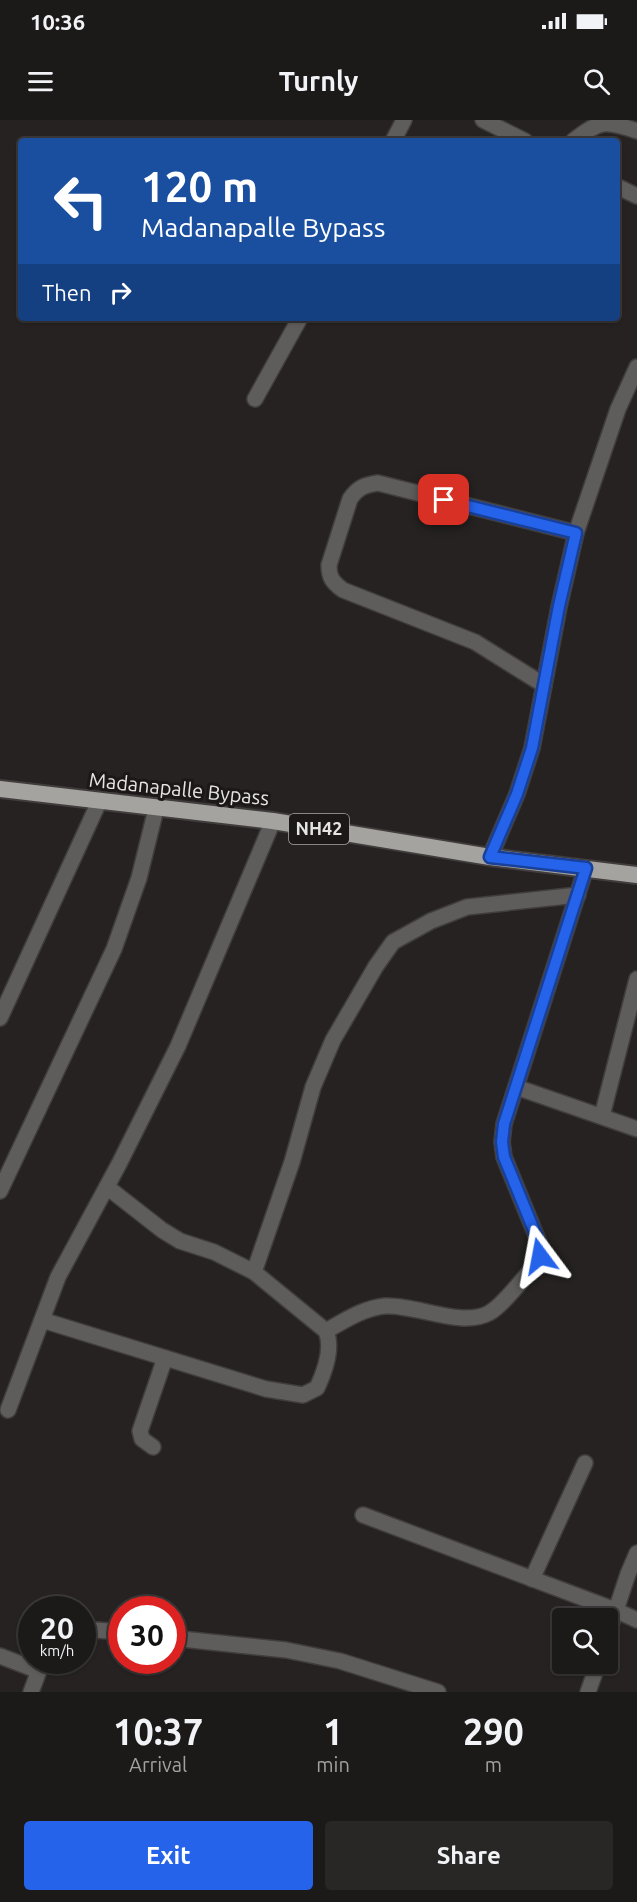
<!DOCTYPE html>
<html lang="en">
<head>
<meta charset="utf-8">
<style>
  body { margin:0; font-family:Ubuntu,sans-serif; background:#292726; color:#f1f3f6; height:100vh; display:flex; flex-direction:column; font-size:22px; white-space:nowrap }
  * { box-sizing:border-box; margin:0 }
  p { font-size:20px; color:#a0a1a2 }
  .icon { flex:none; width:33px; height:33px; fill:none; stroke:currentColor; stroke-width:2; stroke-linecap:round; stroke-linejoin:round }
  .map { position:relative; height:1572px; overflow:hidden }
  .details { display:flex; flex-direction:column; background:#1c1a19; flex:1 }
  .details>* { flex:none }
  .guide { position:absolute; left:18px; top:18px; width:602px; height:183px; border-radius:6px; box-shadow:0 2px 4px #0004,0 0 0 2px #3a3838; background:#1a4fa0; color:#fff; overflow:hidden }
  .fabs { position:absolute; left:552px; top:1488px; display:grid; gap:12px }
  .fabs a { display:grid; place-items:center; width:66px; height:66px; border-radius:6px; background:#1c1a19; box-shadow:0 2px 4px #0004,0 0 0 2px #3a3838; font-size:30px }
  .speed { position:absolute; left:18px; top:1476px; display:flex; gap:12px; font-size:30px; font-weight:700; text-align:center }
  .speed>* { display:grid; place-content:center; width:78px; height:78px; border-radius:50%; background:#1c1a19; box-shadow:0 2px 4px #0004,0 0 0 2px #3a3838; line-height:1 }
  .speed small { font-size:15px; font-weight:400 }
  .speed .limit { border:9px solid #d22; background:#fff; color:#111 }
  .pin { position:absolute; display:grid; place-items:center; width:51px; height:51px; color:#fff; margin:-26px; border-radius:12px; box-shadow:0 3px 9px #0006 }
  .me { position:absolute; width:66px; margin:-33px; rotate:347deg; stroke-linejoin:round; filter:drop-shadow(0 0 4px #0008) }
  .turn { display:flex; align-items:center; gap:21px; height:126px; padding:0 24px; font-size:27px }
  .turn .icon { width:78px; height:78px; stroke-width:2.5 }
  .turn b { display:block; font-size:42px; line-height:51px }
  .then { display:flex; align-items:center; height:57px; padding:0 24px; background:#0003; gap:12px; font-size:22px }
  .eta { display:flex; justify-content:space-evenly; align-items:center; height:102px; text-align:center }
  .eta b { font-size:36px; font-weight:700; line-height:42px }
  .button { display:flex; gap:12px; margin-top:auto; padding:12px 24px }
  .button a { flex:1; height:69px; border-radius:6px; background:#2563eb; color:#fff; font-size:24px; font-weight:700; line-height:69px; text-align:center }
  .button a+a { background:#292726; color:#f1f3f6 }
  .status { display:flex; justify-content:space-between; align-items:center; height:42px; padding:0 30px; background:#1c1a19; direction:ltr }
  .status svg { height:16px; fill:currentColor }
  header { display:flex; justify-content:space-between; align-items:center; height:78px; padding:0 24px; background:#1c1a19; font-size:27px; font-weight:700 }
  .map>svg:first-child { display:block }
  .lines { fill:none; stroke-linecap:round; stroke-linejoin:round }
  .minor-casing { stroke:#403d3c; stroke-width:18 }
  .trunk-casing { stroke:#403d3c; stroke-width:20 }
  .minor { stroke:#5e5d5c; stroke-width:15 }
  .trunk { stroke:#a5a3a0; stroke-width:16 }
  .route-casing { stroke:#184099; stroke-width:15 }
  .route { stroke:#2563eb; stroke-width:10 }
  .labels { text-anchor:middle; stroke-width:6; stroke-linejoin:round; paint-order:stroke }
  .shield { fill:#1b1817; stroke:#a9a7a6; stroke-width:1.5 }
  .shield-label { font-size:18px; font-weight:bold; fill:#e6e4e3 }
  .street-label { font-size:20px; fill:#e6e4e3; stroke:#1b1817 }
</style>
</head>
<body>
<div class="status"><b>10:36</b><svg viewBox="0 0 49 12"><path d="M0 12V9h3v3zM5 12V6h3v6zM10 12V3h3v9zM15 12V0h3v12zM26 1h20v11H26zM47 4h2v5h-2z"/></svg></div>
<header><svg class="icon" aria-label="menu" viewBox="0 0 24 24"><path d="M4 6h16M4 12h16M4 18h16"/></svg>Turnly<svg class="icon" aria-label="search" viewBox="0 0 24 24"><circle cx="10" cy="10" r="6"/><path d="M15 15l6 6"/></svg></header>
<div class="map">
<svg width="637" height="1572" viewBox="0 0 637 1572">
  <rect width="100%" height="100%" fill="#252221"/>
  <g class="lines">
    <defs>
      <g id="minor">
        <polyline points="483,0 525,21"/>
        <polyline points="393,21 404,0"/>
        <path d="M573,21C600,0 605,0 637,11"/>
        <polyline points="616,66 637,76"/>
        <polyline points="255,279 300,198"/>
        <path d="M544,565L475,522L343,470C332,462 329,457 329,445L350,379C358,367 365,365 378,363L576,413"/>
        <polyline points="490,737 517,674 532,628 559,487 576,413 618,289 637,247"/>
        <polyline points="0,898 99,682"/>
        <polyline points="516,967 637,1009"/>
        <polyline points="602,996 637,859"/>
        <polyline points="0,1071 114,829 139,758 156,689"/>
        <polyline points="254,1152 292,1042 313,967 333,920 376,846 393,822 431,801 467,787 578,775"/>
        <path d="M42,1200L266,1269L303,1275L317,1268C325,1251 333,1228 326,1211L254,1152L214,1132L180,1121L162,1110L107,1067"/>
        <path d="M326,1211C344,1201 363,1188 385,1186C415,1184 462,1208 489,1193C500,1187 511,1173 519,1164C530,1151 540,1142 540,1125L504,1037L502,1022L504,1004L586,748"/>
        <polyline points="8,1290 58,1157 119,1044 178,926 273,701"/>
        <polyline points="153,1327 142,1319 140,1311 165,1238"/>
        <polyline points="363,1395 615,1490 637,1500"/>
        <polyline points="532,1459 585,1343"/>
        <polyline points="82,1509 122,1512"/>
        <polyline points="608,1514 628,1454 637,1433"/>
        <polyline points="172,1518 286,1530 340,1541 438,1572"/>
        <polyline points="0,1536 39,1551"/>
        <polyline points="31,1572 43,1540"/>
        <polyline points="588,1572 598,1544"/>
      </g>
      <polyline id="trunk" points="0,669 273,701 490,737 637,755"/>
    </defs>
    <use href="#minor" class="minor-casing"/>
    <use href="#trunk" class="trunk-casing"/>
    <use href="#minor" class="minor"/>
    <use href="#trunk" class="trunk"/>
  </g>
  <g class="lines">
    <defs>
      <polyline id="route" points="444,380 576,413 559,486 532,628 517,674 490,737 586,748 504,1004 502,1022 504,1037 540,1125 540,1136"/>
    </defs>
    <use href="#route" class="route-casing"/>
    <use href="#route" class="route"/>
  </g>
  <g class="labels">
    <rect class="shield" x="289" y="694" width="60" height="30" rx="4.5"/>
    <g class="shield-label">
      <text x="319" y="715">NH42</text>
    </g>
    <g class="street-label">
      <text transform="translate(179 669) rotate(6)" y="7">Madanapalle Bypass</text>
    </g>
  </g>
</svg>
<div class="fabs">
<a><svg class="icon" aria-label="search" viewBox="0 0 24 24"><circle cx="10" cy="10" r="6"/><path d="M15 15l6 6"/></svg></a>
</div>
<div class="speed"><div>20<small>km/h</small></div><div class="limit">30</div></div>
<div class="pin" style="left:444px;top:380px;background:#d93025"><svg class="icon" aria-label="arrive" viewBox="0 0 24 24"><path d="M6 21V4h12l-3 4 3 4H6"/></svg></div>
<svg class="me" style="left:540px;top:1136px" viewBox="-20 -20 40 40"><path d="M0-17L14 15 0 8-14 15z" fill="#2563eb" stroke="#fff" stroke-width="4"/></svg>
<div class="guide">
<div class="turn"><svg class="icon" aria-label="left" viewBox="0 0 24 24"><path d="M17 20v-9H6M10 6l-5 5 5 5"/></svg><div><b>120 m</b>Madanapalle Bypass</div></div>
<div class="then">Then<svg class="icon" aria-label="right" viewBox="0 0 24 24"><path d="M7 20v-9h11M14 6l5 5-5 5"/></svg></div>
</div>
</div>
<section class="details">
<div class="eta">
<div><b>10:37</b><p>Arrival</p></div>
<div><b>1</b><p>min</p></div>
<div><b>290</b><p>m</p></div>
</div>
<div class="button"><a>Exit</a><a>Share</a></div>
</section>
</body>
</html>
